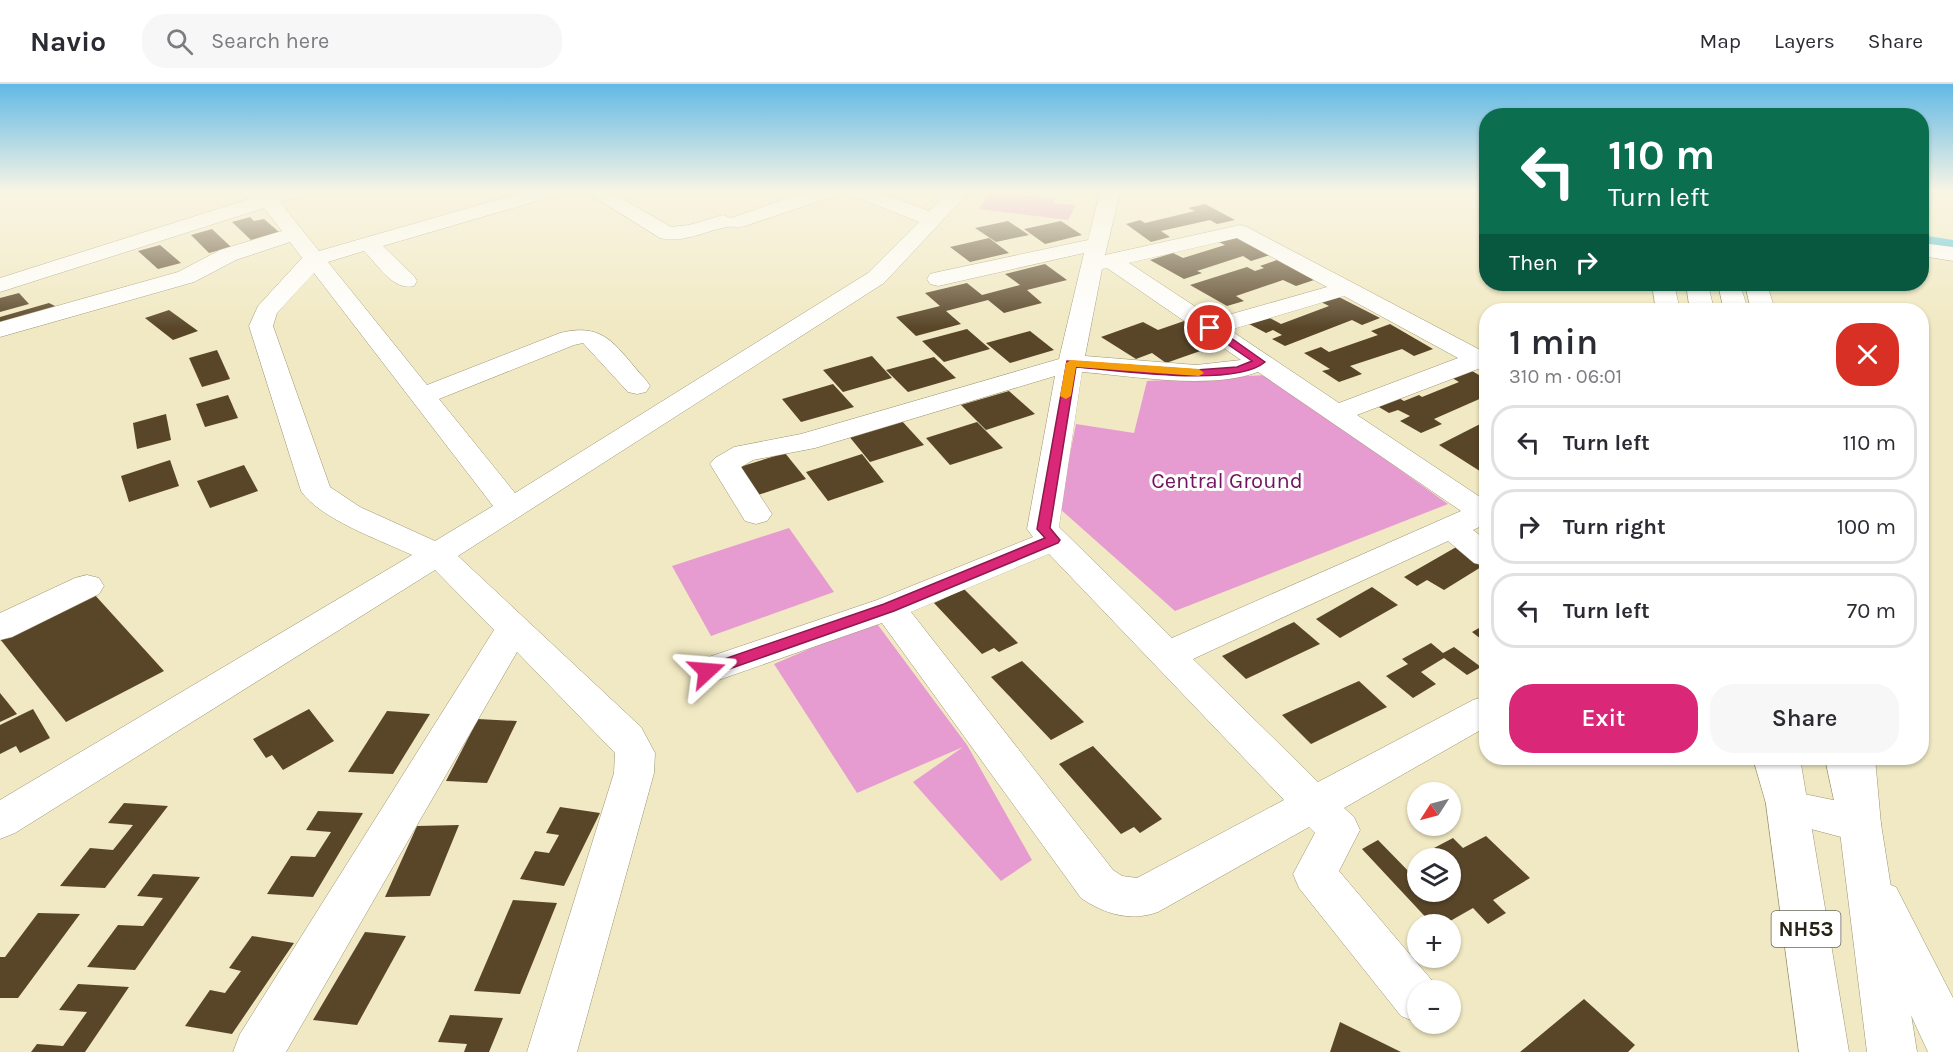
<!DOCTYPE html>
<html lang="en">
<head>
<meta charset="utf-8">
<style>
  body { margin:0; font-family:Karla,sans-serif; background:#f7f7f7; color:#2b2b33; height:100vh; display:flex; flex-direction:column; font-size:22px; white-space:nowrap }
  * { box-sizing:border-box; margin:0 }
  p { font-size:20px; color:#7c7c81 }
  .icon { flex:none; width:33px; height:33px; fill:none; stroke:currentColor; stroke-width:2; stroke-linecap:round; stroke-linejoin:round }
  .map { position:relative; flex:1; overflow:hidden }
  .drawer { position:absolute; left:1479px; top:219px; width:450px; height:462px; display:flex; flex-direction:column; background:#fff; border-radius:24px; box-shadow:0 2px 4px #0004 }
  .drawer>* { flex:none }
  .guide { position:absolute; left:1479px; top:24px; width:450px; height:183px; border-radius:24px; box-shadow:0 2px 4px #0004; background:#0b6e4f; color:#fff; overflow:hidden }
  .needle { width:39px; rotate:234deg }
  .tools { position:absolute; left:1407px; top:698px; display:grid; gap:12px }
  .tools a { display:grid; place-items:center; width:54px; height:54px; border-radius:50%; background:#fff; box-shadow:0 2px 4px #0004; font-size:30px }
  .pin { position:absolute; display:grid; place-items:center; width:51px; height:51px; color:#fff; margin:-26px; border:3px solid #fff; border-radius:50%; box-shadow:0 2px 6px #0007 }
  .me { position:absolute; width:66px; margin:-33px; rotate:71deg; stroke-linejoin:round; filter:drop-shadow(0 0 4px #0008) }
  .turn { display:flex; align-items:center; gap:21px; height:126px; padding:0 30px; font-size:27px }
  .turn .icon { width:78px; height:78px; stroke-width:2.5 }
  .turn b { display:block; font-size:42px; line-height:51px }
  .then { display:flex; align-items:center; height:57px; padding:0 30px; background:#0003; gap:12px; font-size:22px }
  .round { display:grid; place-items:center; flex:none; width:63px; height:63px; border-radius:24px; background:#f7f7f7 }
  .headline { display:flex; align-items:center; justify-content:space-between; height:102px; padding:0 30px }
  h1 { font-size:36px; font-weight:600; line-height:45px }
  .button { display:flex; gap:12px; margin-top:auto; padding:12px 30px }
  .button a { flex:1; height:69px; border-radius:24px; background:#db2777; color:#fff; font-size:24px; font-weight:600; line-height:69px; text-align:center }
  .button a+a { background:#f7f7f7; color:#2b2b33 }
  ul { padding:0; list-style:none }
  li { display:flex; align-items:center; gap:18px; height:75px; margin:0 12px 9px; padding:0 18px; border:3px solid #e1e1e2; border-radius:24px }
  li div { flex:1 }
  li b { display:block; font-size:22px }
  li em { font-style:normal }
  header { display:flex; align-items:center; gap:36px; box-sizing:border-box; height:84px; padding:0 30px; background:#fff; border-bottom:2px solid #e1e1e2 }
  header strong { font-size:28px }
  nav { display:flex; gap:33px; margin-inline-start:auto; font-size:21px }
  .search { width:420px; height:54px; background:#f7f7f7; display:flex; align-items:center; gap:15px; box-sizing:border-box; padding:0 21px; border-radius:24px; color:#7c7c81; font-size:22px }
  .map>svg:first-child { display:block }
  .green { fill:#e69cd0 }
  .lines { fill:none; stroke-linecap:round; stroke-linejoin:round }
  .canal { fill:#38c0e0; fill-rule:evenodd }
  .building { fill:#594629 }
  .minor-casing { stroke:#9b9470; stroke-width:1 }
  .major-casing { stroke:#9b9470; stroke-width:1 }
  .highway-casing { stroke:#9b9470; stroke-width:1 }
  .minor { fill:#fff; fill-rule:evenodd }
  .major { fill:#fff; fill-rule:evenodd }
  .highway { fill:#fff; fill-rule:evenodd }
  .route { fill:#db2777; stroke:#8e194d; stroke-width:1.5 }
  .slow { fill:#f59e0b }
  .labels { text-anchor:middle; stroke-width:6; stroke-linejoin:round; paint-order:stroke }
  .shield { fill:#fff; stroke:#68665b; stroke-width:1.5 }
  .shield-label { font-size:21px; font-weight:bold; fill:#272415 }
  .park-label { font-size:22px; fill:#72135f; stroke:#fff }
</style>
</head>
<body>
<header>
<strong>Navio</strong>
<div class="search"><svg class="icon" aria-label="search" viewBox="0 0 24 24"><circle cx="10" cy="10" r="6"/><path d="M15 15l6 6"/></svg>Search here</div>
<nav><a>Map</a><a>Layers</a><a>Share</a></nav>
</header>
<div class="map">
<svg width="1953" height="968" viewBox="0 0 1953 968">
  <rect width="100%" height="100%" fill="#f1e9c3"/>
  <g class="green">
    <polygon points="990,108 1054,114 1054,119 1076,121 1068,136 979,125"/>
    <polygon points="1267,291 1448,420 1175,527 1059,424 1076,340 1134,349 1147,297"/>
    <polygon points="789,444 834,508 711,552 672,482"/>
    <polygon points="875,537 967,661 1032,776 1001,797 913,698 963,663 857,709 774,580"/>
  </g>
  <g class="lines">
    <polygon class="canal" points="1922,151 1953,156 1953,166 1922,161"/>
  </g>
  <g class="building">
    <polygon points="1205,120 1235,136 1217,140 1210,136 1161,147 1170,153 1151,158 1126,140 1140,136 1145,139 1195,127 1188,124"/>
    <polygon points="250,133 254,137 264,135 279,148 251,156 232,138"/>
    <polygon points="1008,137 1029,151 996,158 975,144"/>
    <polygon points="1061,137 1082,151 1045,160 1024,145"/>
    <polygon points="212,145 231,163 209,169 191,151"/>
    <polygon points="1235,153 1270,171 1251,177 1243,172 1197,187 1202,189 1184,195 1150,176 1173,169 1183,174 1225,161 1219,158"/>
    <polygon points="989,154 1009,169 970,178 950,163"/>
    <polygon points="160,161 181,179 158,185 138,167"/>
    <polygon points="1277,176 1314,196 1296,202 1283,196 1236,212 1244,217 1227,222 1190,201 1247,183 1255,187 1264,184 1260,182"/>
    <polygon points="1045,180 1067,196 1027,206 1042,219 1004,229 988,216 946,227 961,240 916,252 896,233 940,222 925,209 967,199 982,211 1020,201 1005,190"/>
    <polygon points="19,209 29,220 0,228 0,214"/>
    <polygon points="1337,212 1380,234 1362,241 1352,236 1285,262 1272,255 1282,251 1273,246 1266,249 1249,240 1268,233 1281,240 1329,222 1321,218"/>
    <polygon points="49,219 57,223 0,239 0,233"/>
    <polygon points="169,226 198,247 173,256 145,234"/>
    <polygon points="1187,236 1226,258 1166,279 1152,269 1136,275 1101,253 1143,238 1158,246"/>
    <polygon points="1390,240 1433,265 1414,272 1402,265 1350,282 1362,290 1339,298 1322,287 1330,285 1304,269 1321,263 1329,268 1378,251 1371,247"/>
    <polygon points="967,245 990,265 944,278 922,257"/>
    <polygon points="1030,247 1054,266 1010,279 986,259"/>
    <polygon points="217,266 230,295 202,303 189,274"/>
    <polygon points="872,272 892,294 843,308 823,286"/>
    <polygon points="934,273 956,294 908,308 886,286"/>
    <polygon points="1465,283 1486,295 1486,315 1484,313 1434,335 1442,340 1421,349 1400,337 1410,332 1398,326 1389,329 1372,319 1392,310 1404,317 1419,311 1422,313 1459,298 1447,291"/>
    <polygon points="833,300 854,323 801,338 782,315"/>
    <polygon points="1009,307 1035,330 986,346 961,321"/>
    <polygon points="228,311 238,334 205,343 196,320"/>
    <polygon points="166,330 171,356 137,365 133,339"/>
    <polygon points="901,336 924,361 870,378 848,351"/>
    <polygon points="1486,337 1486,391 1439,361"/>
    <polygon points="977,338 1003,364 950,381 926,354"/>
    <polygon points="785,369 806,395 752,413 733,385"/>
    <polygon points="862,370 884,398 828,417 806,388"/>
    <polygon points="170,376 179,402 129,418 121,392"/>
    <polygon points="244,381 258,407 210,424 197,397"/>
    <polygon points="1458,462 1486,480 1444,506 1427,496 1417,502 1404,493"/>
    <polygon points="1372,503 1398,521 1340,554 1316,535"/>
    <polygon points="964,505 1018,559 999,568 994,564 982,570 934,519"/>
    <polygon points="94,510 164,587 66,638 0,555"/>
    <polygon points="1294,538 1320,560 1246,595 1222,572"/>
    <polygon points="1486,540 1486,559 1472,548"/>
    <polygon points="1431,559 1443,569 1454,563 1481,583 1467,591 1444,574 1421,588 1436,600 1413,614 1386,592 1408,580 1402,575"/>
    <polygon points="1022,577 1084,638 1051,656 991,593"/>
    <polygon points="1359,597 1387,623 1311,660 1282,631"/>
    <polygon points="0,609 17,630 0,638"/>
    <polygon points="33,625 50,654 20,669 16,662 0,670 0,641"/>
    <polygon points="309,625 334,657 283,686 272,671 266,674 253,655"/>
    <polygon points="387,627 430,630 393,690 348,688"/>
    <polygon points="478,635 517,637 487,699 446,697"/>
    <polygon points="1093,662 1162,735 1140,749 1134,743 1121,750 1059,680"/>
    <polygon points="124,719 168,722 105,804 60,802 90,764 113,766 133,741 108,739"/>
    <polygon points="560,723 600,729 564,802 520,795 535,767 549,769 559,751 546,749"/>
    <polygon points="318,727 363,729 313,813 267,810 291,772 315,773 331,748 306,746"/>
    <polygon points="459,741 430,812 385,813 417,742"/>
    <polygon points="1486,752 1530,794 1493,816 1506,829 1488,840 1473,824 1445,840 1432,840 1362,765 1378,756 1418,797 1418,807 1450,807 1450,774 1444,774 1434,764 1453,754 1463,764"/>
    <polygon points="153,790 200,793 135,886 87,883 118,841 143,842 163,814 137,812"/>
    <polygon points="513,816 557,819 520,910 474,907"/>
    <polygon points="38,829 80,830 18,914 0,914 0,873 5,873"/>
    <polygon points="365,848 406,852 357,941 313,936"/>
    <polygon points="252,852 294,859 232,950 185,942 210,906 225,909 241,887 229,884"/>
    <polygon points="78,900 129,903 85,968 31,968 37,960 63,962 87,928 59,926"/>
    <polygon points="1584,915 1635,961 1628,968 1520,968"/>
    <polygon points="450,931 503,934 489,968 464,968 467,960 438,958"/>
    <polygon points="1340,938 1401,968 1330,968"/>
  </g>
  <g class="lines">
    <defs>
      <g id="minor">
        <path d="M239,108H302L299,112L280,118L319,167L524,108H557L554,112L383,162L414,192L417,197L414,202C393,207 378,181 364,167L328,178L427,301L560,249C607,237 617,265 646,296L650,302L646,308L637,310L628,308L583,259L574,261L439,315L515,409L868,189L919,138L853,112L850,108H879L929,127L948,108H969L884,199L458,472L641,643L655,669L654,689L577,968H527L614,689L615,669L517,568L286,968H233L240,950L494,546L435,486L15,749L0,755V716L412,471C380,456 320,435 301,407L249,242L258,222L302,174L290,158L236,176L194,198L0,253V238L178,188L220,166L282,147L264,124L0,208V194L249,115ZM314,189L493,422L435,457L360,423L330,403L273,242L277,229Z"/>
        <path d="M586,108H611L671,143L689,141L723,131L731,134L806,108H837L834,112L745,142C739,144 732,142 727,143C704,147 683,160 660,154Z"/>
        <path d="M1100,108H1120L1105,171L1240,141L1247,143L1486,269V287L1478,285L1357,331L1486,417V440L1473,446L1486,456V482L1474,479L1448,457L1193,575L1318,698L1473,616L1486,612V643L1344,724L1354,733L1360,746L1339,787L1435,900L1438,906H1418V939L1401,932L1299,804L1293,790L1315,749L1309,743L1158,828C1131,838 1104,830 1081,814L882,539L707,600L694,596L689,587L694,578L877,516L1033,453L1027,445L1055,292L815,364L753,376L741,383L772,430L767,437L756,440L745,437L710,380L715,374L734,363L801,350L1059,275L1084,169L938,202L930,200L927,195L930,190L938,188L1088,156ZM1237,154L1327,203L1214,235L1129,179ZM1107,184L1241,276L1196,281L1085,272L1102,185ZM1344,212L1458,274L1339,319L1230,246ZM1082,288C1133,292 1210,306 1258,288L1461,427L1172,554L1059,443ZM1049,470L1284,716L1137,794L1122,792L1113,786L911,528Z"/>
        <polygon points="1922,159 1953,163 1953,177 1922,172"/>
        <polygon points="87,491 99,494 104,502 99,510 12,553 0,556 0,529 75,494"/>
        <polygon points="1880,797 1896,803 1953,914 1953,968 1928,968 1858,817 1864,803"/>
      </g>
      <g id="major">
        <polygon points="1652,200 1674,200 1680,226 1656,226"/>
        <polygon points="1745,200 1767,200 1775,226 1751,226"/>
        <polygon points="1753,674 1793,674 1804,710 1838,717 1835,674 1875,674 1881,740 1875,752 1860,758 1773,735 1767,723"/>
      </g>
      <g id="highway">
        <polygon points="1686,200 1708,200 1714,226 1690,226"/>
        <polygon points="1718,200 1740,200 1748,226 1724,226"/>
        <polygon points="1760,674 1800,674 1849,968 1799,968"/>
        <polygon points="1825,674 1865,674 1881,740 1917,968 1867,968 1839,740"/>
      </g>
    </defs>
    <use href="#minor" class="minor-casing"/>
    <use href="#major" class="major-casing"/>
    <use href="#highway" class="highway-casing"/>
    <use href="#minor" class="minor"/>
    <use href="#major" class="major"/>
    <use href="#highway" class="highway"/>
  </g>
  <linearGradient id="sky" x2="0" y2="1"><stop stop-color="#61b9e5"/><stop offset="0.44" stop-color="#f9f5e4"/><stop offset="1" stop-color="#f9f5e4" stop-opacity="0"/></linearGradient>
  <rect width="1953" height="244" fill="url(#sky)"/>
  <path class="route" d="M1207,242H1214L1265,278C1235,304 1117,286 1076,283L1050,444L1060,456L1058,459L894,527L712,591H701L699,587L701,583L884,520L1045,454L1037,445L1067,277L1196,286L1237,283L1252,277L1207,246Z"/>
  <polygon class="slow" points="1071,276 1199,285 1204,289 1199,292 1076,283 1071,312 1066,315 1060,312 1066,279"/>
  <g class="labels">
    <rect class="shield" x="1771.5" y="827" width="69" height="36" rx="4.5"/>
    <g class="shield-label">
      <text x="1806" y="852">NH53</text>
    </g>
    <g class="park-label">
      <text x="1227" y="404">Central Ground</text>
    </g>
  </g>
</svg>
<div class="tools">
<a><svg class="needle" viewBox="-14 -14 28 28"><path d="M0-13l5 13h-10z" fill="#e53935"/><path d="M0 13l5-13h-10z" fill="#7c7c81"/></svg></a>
<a><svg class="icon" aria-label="layers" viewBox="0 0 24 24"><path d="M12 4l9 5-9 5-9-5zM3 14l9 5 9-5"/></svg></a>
<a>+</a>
<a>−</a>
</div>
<div class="pin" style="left:1210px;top:244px;background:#d93025"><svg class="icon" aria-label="arrive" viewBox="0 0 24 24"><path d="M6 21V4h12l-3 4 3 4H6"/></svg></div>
<svg class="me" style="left:707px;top:587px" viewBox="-20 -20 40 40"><path d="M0-17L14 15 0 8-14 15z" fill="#db2777" stroke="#fff" stroke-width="4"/></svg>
<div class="guide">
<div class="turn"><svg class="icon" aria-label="left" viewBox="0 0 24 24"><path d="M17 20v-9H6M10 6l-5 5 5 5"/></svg><div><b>110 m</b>Turn left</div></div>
<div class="then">Then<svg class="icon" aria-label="right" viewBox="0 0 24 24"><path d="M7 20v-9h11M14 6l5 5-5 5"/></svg></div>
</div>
<section class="drawer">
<div class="headline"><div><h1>1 min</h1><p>310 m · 06:01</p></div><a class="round" style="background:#d93025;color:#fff"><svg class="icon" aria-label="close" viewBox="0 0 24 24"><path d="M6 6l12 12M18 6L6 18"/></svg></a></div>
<ul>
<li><svg class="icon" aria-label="left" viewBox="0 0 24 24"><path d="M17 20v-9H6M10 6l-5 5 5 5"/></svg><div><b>Turn left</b></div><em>110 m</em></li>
<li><svg class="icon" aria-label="right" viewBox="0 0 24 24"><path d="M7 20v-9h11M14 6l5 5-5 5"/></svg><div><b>Turn right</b></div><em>100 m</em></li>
<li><svg class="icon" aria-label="left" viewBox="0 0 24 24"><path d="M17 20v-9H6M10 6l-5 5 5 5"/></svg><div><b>Turn left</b></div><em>70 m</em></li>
</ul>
<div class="button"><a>Exit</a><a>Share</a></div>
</section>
</div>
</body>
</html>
